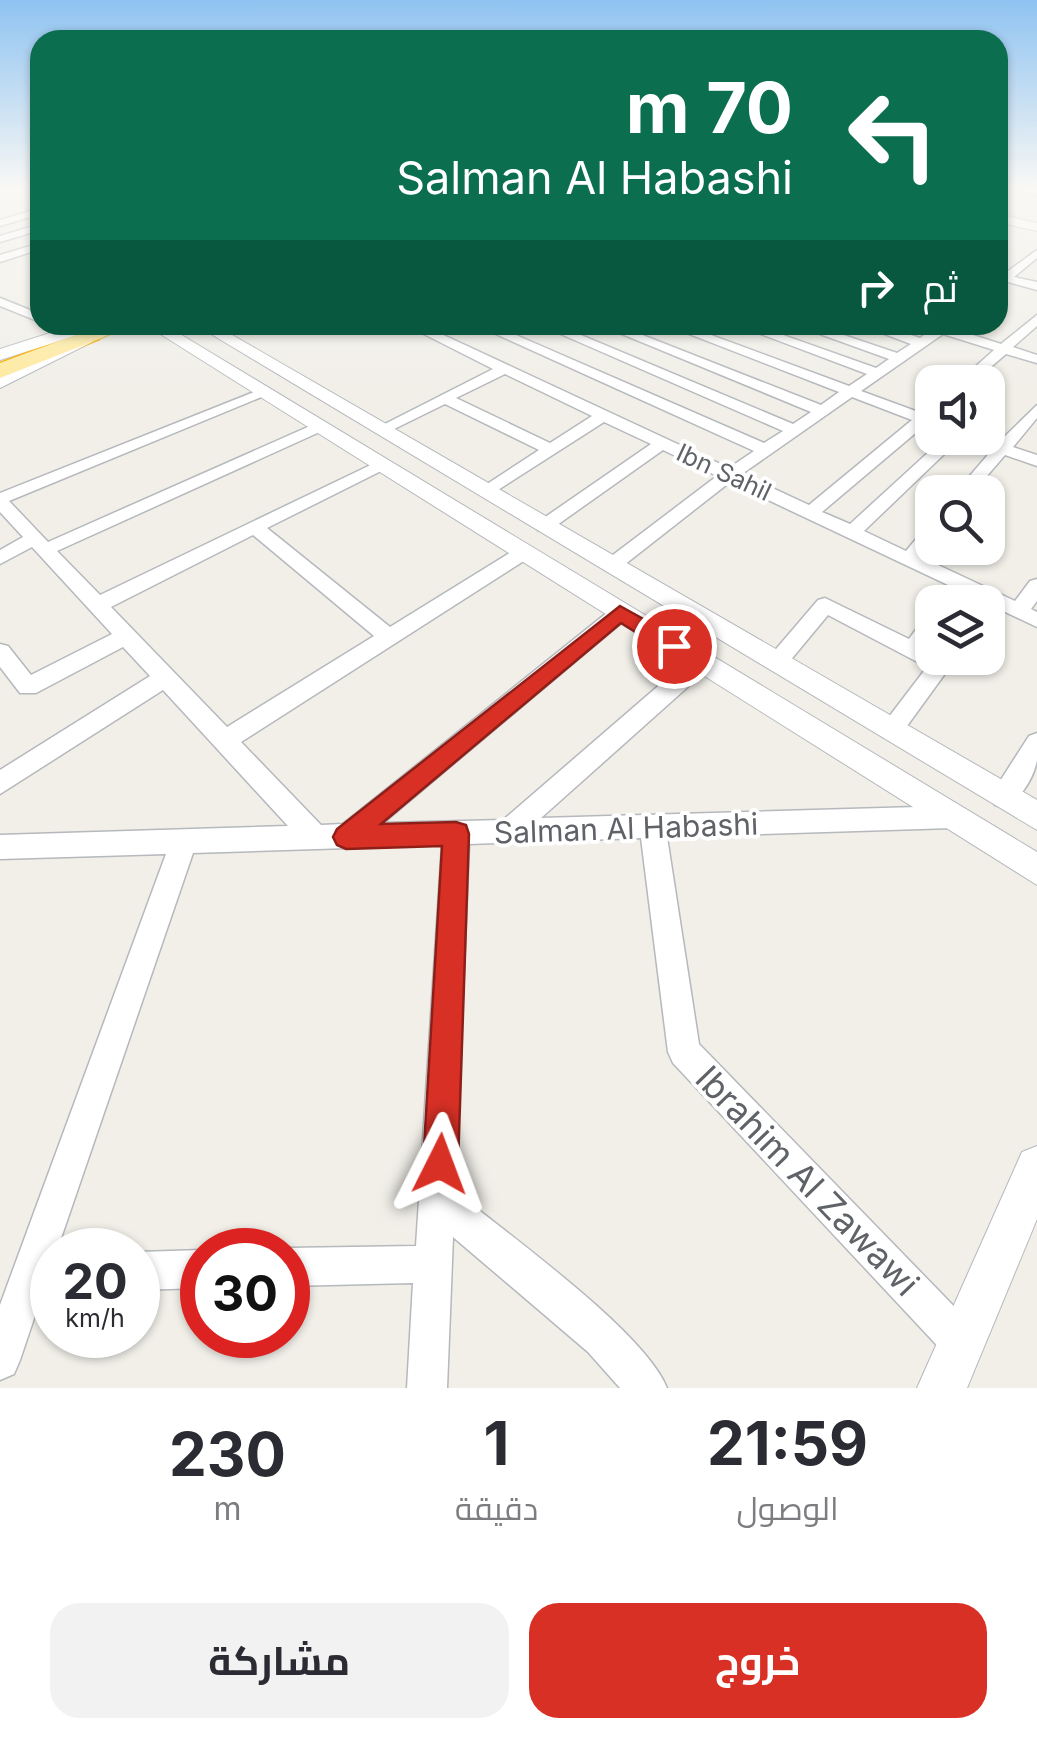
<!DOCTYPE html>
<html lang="ar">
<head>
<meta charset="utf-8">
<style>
  body { margin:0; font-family:Inter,Cairo,sans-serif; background:#f2f2f3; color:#2b2b33; direction:rtl; height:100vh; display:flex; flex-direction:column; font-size:38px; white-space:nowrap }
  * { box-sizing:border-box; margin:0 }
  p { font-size:32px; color:#7c7c81 }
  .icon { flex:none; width:55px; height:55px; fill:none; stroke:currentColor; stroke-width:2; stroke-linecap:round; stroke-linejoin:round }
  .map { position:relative; height:1388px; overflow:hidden; direction:ltr }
  .side { display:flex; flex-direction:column; background:#fff; flex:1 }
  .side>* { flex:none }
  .banner { position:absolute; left:30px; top:30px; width:978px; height:305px; border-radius:30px; box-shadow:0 2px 8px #0004; direction:rtl; background:#0b6e4f; color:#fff; overflow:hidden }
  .fabs { position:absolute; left:915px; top:365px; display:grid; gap:20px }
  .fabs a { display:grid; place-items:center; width:90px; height:90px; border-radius:20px; background:#fff; box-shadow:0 2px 8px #0004; font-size:50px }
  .speed { position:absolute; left:30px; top:1228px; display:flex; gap:20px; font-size:50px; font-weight:700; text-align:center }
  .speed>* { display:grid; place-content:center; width:130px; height:130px; border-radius:50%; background:#fff; box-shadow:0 2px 8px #0004; line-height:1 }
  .speed small { font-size:25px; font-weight:400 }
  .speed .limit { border:15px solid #d22; background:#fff; color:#111 }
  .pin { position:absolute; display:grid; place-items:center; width:85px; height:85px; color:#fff; margin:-42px; border:5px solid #fff; border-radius:50%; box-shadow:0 2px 10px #0007 }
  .me { position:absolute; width:110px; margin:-55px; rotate:3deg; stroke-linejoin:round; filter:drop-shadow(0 0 8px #0008) }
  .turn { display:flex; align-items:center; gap:35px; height:210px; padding:0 50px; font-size:45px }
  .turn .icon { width:130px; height:130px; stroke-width:2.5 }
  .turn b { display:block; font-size:70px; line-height:85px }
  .then { display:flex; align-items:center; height:95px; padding:0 50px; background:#0003; gap:20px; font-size:38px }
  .eta { display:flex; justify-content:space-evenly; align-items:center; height:170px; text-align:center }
  .eta b { font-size:60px; font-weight:700; line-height:70px }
  .action { display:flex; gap:20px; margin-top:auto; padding:20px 50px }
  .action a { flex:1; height:115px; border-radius:30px; background:#d93025; color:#fff; font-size:40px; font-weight:700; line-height:115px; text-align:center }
  .action a+a { background:#f2f2f3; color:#2b2b33 }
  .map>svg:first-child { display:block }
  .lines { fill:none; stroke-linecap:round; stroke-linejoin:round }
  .minor-casing { stroke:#b5b8bc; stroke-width:3 }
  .tertiary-casing { stroke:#b5b8bc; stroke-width:2 }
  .secondary-casing { stroke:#b6babf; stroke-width:2 }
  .primary-casing { stroke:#f2c960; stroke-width:3 }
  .trunk-casing { stroke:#f9ab00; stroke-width:3 }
  .minor { fill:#fff; fill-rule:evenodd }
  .tertiary { fill:#fff; fill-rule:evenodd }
  .secondary { fill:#fff; fill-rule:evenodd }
  .primary { fill:#fff2af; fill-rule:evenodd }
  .trunk { fill:#feeaa1; fill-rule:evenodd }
  .route { fill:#d93025; stroke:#8d1f18; stroke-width:2.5 }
  .labels { text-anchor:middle; stroke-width:8; stroke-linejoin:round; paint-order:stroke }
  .far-street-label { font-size:25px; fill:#5f6368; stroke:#fff }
  .street-label { font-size:30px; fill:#5f6368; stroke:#fff }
  .near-street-label { font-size:35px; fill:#5f6368; stroke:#fff }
</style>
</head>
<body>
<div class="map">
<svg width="1037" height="1388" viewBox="0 0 1037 1388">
  <rect width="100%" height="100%" fill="#f1efe8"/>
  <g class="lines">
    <defs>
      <g id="minor">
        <polygon points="1014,190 1037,190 1037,195"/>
        <polygon points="40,208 40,214 0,226 0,220"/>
        <polygon points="40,224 40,230 0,242 0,236"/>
        <polygon points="40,243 40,249 0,262 0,255"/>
        <polygon points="1037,250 1037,258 1014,277 1037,282 1037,290 1008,282 998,287 998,273 1004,274"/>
        <polygon points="0,298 40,314 40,322 0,306"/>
        <path d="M1037,315V326L1013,347L1037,355V363L1006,354L973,382H958L994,350L943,334L861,391L921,413L932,407V426L925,425L822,512L850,524L944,438H961L864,531L906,551L926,527L932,526V543L921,557L1015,601L1030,581L1037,579V601L1031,609L1037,612V627L730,482L619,569H605V561L717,476L663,450L550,530H538V522L651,444L604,422L487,497L478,492L481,488L539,450L445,404L386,433L373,430L493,369L406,325H422L729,468L754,451L476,325H493L764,443L783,431L540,325H557L793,424L811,412L600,325H617L821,405L839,392L666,325H684L849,386L867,374L737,325H755L876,368L889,359L795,325H814L897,353L911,344L861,325H880L920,338L931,330L925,325H953L951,328L1001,344ZM505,374L592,416L550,443L456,398ZM852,397L912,420L809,505L742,474Z"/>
        <path d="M259,390L271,393L9,501L48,542L319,422L324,424V430L57,551L100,595L381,460L389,465L387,468L267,528L390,627L516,549H530V557L241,742L321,825L343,824L613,608L620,606L630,613L627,618L383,823L503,820L693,656L701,654L712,662L709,668L541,818L952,806L961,809L965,817L961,825L952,828L667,837L699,1044L975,1328L981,1342L975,1356L961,1362L947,1356L673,1063L668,1052L641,838L469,844L455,1191C507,1234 644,1331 667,1388H620L588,1352L453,1237L447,1388H407L413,1283L288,1286V1250H284L288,1248L416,1246L442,845L193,853L57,1250H52V1265L20,1360L14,1374L0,1380V1305L166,854L0,859V835L288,826L163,690L0,794V770L150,676L123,647L36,693H20L0,667V644L8,646L31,675L112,634L32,547L0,564V550L23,537L0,512V493ZM253,535L374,636L227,727L111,607Z"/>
        <polygon points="1037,405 1037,418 1013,447 1037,455 1037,466 1005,455 973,492 956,492 992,450 966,438 999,442"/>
        <polygon points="825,598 909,639 925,617 932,615 932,637 925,647 932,651 932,658 947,658 952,664 899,737 883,737 879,730 927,667 828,615 784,668 776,670 765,662 818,600"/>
        <path d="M1037,733C1037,742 1037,751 1037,760C1034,778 1015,812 995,805L991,797L995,789L1029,736Z"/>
        <polygon points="202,1250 202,1288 138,1290 138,1252"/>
      </g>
      <g id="tertiary">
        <polygon points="146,325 165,325 1037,852 1037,885"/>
        <polygon points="196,325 215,325 1037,800 1037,830"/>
        <polygon points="1037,1146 1037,1219 967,1388 917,1388 1022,1152"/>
      </g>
      <g id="secondary">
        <polygon points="998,214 1037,223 1037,231 998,222"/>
        <polygon points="72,326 81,331 78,335 0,360 0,349"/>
        <polygon points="86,333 95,338 92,342 0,388 0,375"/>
      </g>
      <polygon id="primary" points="100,325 128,325 99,339 85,339 85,331"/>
      <polygon id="trunk" points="92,329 99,331 99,339 0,378 0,363"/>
    </defs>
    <use href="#minor" class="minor-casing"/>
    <use href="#tertiary" class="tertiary-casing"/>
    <use href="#secondary" class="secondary-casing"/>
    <use href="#primary" class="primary-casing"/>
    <use href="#trunk" class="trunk-casing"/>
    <use href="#minor" class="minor"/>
    <use href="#tertiary" class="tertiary"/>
    <use href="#secondary" class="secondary"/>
    <use href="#primary" class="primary"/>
    <use href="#trunk" class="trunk"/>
  </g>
  <linearGradient id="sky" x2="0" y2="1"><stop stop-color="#8fc3f1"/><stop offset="0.49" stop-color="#f9f8f5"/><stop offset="1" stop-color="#f9f8f5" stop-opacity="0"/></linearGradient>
  <rect width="1037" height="384" fill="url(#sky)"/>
  <polygon class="route" points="620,606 681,640 684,646 681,651 666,651 621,623 381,824 456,822 466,825 469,834 458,1164 453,1176 440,1182 428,1176 423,1164 442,846 346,849 337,845 333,837 337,829"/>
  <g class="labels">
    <g class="far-street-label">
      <text transform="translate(724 472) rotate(25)" y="9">Ibn Sahil</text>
    </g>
    <g class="street-label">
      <text transform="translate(626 829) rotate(-2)" y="10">Salman Al Habashi</text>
    </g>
    <g class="near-street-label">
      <text transform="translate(807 1181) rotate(46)" y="12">Ibrahim Al Zawawi</text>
    </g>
  </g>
</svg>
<div class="fabs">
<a><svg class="icon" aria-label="sound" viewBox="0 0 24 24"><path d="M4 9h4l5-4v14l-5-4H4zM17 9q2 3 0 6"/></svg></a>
<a><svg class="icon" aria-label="search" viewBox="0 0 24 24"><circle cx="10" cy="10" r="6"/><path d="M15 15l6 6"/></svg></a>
<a><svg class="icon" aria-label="layers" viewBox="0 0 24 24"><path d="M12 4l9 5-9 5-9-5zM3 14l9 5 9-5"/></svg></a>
</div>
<div class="speed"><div>20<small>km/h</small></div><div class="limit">30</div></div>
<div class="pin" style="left:674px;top:646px;background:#d93025"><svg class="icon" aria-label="arrive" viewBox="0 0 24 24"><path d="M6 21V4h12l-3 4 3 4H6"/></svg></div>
<svg class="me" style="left:440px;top:1164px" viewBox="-20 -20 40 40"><path d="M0-17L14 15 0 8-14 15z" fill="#d93025" stroke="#fff" stroke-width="4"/></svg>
<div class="banner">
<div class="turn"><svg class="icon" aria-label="left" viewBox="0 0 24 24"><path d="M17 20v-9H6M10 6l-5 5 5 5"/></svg><div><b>70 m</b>Salman Al Habashi</div></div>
<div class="then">ثم<svg class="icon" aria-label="right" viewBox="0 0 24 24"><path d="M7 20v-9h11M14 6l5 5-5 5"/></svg></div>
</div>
</div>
<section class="side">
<div class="eta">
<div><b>21:59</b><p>الوصول</p></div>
<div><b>1</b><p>دقيقة</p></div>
<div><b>230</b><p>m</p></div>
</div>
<div class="action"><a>خروج</a><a>مشاركة</a></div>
</section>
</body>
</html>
